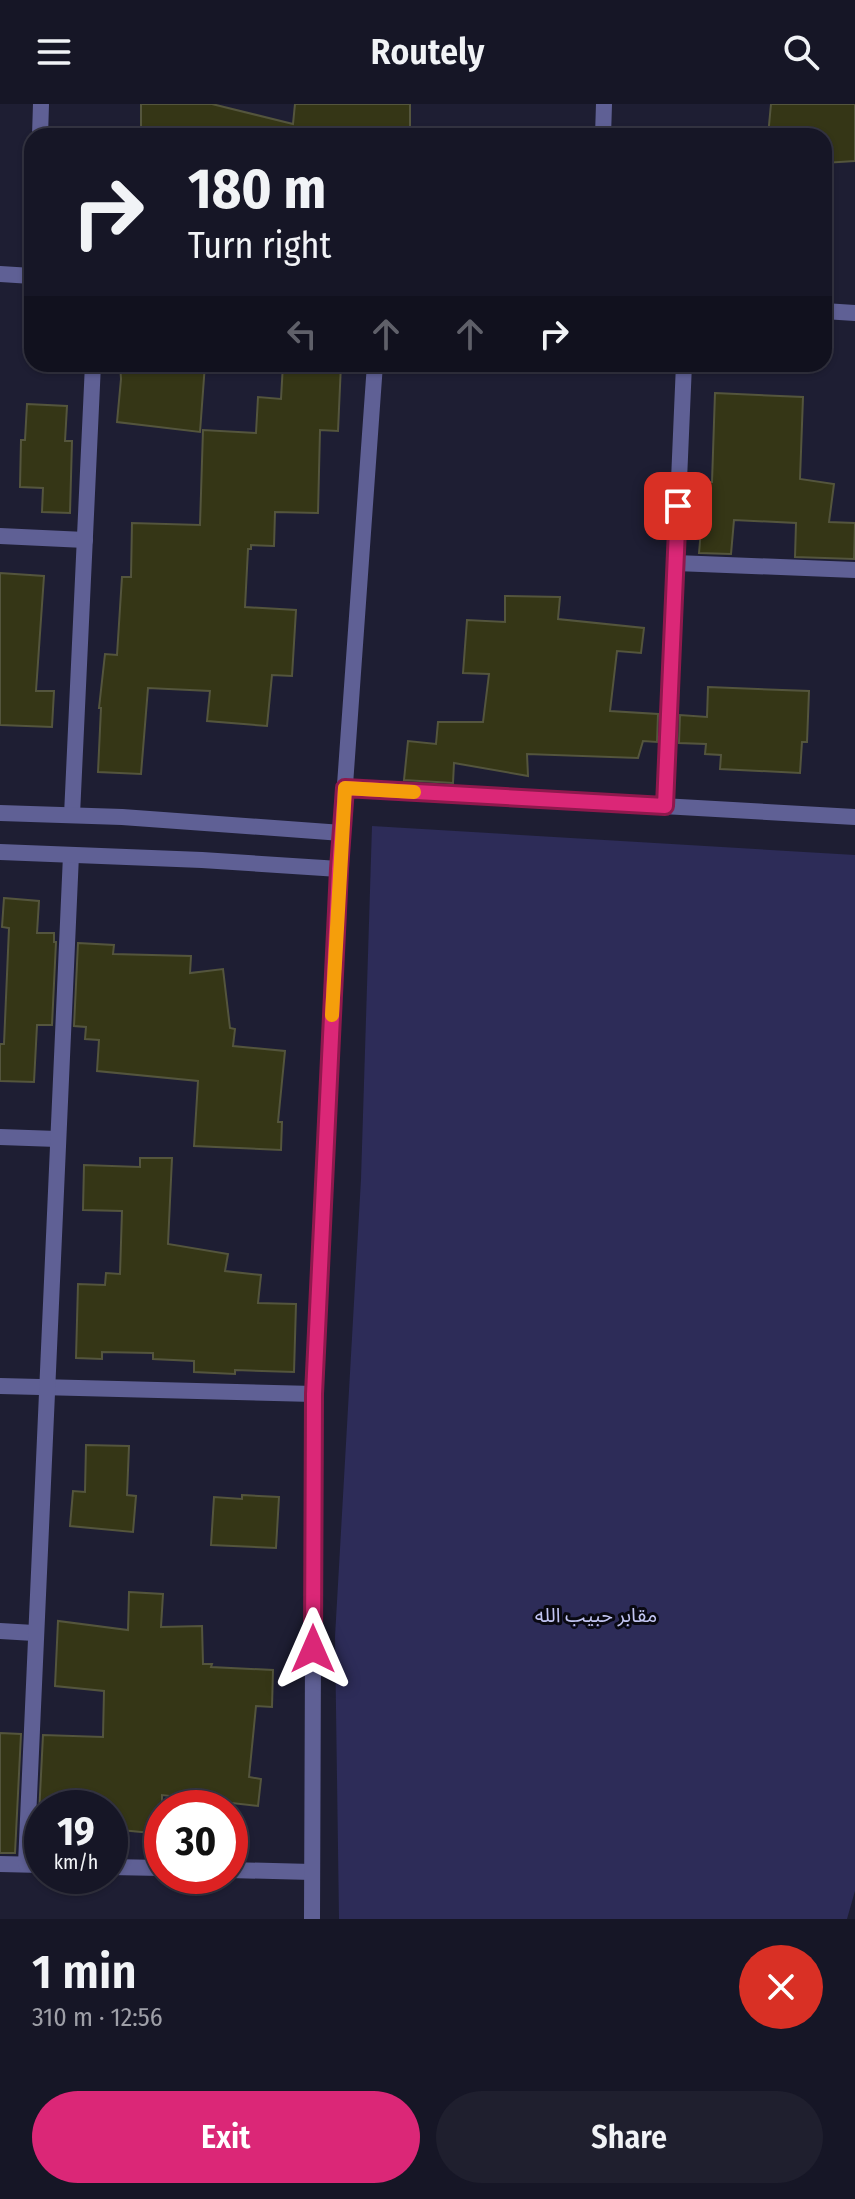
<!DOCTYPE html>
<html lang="en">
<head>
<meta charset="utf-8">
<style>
  body { margin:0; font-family:"Fira Sans Condensed","Noto Sans Arabic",sans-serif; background:#1f1f2e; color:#f1f3f6; height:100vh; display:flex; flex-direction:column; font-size:30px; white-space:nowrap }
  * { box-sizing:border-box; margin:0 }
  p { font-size:26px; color:#9e9fa7 }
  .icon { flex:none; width:44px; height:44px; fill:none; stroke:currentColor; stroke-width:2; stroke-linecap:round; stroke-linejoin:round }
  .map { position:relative; height:1815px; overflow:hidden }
  .panel { display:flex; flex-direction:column; background:#161626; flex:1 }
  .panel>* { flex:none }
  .banner { position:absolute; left:24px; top:24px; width:808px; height:244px; border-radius:24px; box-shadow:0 2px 6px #0004,0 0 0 2px #353543; background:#161626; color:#f1f3f6; overflow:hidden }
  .speed { position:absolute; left:24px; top:1686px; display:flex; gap:16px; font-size:40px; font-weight:700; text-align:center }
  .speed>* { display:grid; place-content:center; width:104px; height:104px; border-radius:50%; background:#161626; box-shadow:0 2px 6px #0004,0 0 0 2px #353543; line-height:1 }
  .speed small { font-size:20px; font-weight:400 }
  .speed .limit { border:12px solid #d22; background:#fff; color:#111 }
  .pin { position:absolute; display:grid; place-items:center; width:68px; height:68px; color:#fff; margin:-34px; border-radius:16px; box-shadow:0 4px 12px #0006 }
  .me { position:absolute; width:88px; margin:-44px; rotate:0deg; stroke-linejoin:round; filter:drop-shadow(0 0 6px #0008) }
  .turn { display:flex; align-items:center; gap:28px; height:168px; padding:0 32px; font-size:36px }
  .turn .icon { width:104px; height:104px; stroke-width:2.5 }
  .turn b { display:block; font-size:56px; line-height:68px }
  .lanes { display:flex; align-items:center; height:76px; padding:0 32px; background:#0003; justify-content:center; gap:40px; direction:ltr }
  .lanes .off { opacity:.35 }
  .round { display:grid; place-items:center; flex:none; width:84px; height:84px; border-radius:42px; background:#1f1f2e }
  .head { display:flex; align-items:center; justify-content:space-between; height:136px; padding:0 32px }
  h1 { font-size:48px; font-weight:600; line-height:60px }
  .action { display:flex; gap:16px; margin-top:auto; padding:16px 32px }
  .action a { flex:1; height:92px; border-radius:48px; background:#db2777; color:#fff; font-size:32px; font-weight:600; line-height:92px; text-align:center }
  .action a+a { background:#1f1f2e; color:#f1f3f6 }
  header { display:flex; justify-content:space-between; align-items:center; height:104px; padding:0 32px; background:#161626; font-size:36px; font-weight:600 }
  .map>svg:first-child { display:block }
  .green { fill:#2d2c58 }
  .building { fill:#353616; stroke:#54553d; stroke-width:2 }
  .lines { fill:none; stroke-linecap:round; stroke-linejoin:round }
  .minor { stroke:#5f6095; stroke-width:16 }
  .tertiary { stroke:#5f6095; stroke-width:16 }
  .route-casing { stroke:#8e194d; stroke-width:20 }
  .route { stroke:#db2777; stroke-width:14 }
  .slow { stroke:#f59e0b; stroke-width:14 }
  .labels { text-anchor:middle; stroke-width:6; stroke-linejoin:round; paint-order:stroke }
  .park-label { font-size:20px; fill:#c2c5f2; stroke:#090912 }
</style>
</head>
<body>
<header><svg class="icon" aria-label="menu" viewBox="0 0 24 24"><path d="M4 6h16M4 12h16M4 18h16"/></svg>Routely<svg class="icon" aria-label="search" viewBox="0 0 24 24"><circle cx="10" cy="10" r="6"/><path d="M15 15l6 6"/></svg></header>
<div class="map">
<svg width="855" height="1815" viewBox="0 0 855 1815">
  <rect width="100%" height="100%" fill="#1e1e33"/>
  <polygon class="green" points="372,722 855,751 855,1787 847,1815 339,1815 335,1533 361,1075"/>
  <g class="building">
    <polygon points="141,0 212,0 293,20 295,0 410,0 410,32 241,32 229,29 176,27 176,32 141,32"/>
    <polygon points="771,0 855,0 855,57 824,59 824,32 768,32"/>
    <polygon points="120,260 205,260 200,328 117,318 121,275"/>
    <polygon points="283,260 341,260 338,327 320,326 318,409 275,408 274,442 251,441 251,445 248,445 245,503 296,506 292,572 272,571 267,622 207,617 210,587 148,584 141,670 98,668 101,604 99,604 105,550 117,551 122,473 131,473 132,419 200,421 203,326 256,329 258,293 281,295"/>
    <polygon points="715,289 803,293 800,375 834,380 829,418 855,419 854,455 795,453 796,419 734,416 731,450 699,449 702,415 700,415 701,378 712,378"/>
    <polygon points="27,300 67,302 65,337 72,337 70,409 42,408 43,384 20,383 21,336 25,336"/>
    <polygon points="0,469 44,472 36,587 54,587 52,623 0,621"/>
    <polygon points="505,492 560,493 558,515 644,524 641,549 617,547 610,607 658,610 657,638 643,637 638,654 527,650 528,672 454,659 453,679 404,676 408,637 436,640 438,618 483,618 489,570 463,569 467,516 505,518"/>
    <polygon points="708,583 809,587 807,638 802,638 800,669 720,665 721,651 705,650 706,640 679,639 680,611 707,613"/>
    <polygon points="4,794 39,797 37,829 54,829 54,838 56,838 52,921 37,921 34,978 0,977 0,940 4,940 9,824 2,823"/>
    <polygon points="78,839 114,841 113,850 191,852 190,869 223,865 230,924 235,925 233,942 285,947 278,1018 282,1018 281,1046 194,1042 198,977 97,967 99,936 85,935 86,923 74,922"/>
    <polygon points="140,1054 172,1054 168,1140 228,1150 225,1167 261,1171 258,1199 296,1200 294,1268 235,1266 235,1270 194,1268 194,1257 153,1255 153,1249 102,1248 102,1255 76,1254 78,1180 105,1181 106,1169 120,1170 122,1107 83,1106 84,1061 140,1063"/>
    <polygon points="86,1341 129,1342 127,1391 136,1392 133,1428 70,1422 73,1387 85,1388"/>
    <polygon points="242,1391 279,1393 276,1444 211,1441 214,1393 242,1395"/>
    <polygon points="129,1488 163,1490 161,1523 202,1522 203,1560 212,1560 211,1563 273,1566 272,1603 256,1602 249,1673 261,1675 258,1702 162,1691 162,1730 110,1725 110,1704 42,1700 42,1750 37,1750 43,1631 103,1633 104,1587 55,1582 58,1517 128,1526"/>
    <polygon points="0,1629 21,1630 15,1749 0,1749"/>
  </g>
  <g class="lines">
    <g class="minor">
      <polyline points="603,32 604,0"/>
      <polyline points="824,207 855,209"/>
      <polyline points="0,432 85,436"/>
      <polyline points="676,459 855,466"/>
      <polyline points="345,684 855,713"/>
      <polyline points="665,702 684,260"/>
      <polyline points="72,711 93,260"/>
      <polyline points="0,1033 57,1035"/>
      <polyline points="0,1282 314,1290"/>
      <polyline points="0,1527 34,1529"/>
      <polyline points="0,1760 42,1761"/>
      <polyline points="26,1760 71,751"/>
      <polyline points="110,1763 162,1764"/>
      <polyline points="230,1766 312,1768"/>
      <polyline points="312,1815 314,1290 339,765"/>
    </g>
    <g class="tertiary">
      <polyline points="40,32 41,0"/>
      <polyline points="0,170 32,172"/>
      <polyline points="0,709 122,713 342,729"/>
      <polyline points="0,748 202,756 339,765 375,260"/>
    </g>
  </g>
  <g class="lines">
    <defs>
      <polyline id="route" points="313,1545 314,1290 339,765 345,684 665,702 678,402"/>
    </defs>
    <use href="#route" class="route-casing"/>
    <use href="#route" class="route"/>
    <polyline class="slow" points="332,911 345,684 414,688"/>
  </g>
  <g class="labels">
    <g class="park-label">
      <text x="596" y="1518">مقابر حبيب الله</text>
    </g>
  </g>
</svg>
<div class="speed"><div>19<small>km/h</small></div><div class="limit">30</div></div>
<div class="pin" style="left:678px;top:402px;background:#d93025"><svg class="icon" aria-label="arrive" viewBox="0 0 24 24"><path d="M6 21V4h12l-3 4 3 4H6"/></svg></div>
<svg class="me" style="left:313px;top:1545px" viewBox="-20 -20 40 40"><path d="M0-17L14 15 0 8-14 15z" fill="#db2777" stroke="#fff" stroke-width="4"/></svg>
<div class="banner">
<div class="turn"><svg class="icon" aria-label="right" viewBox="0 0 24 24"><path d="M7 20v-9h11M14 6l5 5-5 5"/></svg><div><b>180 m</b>Turn right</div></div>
<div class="lanes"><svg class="icon off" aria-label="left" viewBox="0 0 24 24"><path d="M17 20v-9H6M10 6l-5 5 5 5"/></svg><svg class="icon off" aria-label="ahead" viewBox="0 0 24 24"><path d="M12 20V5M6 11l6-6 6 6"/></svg><svg class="icon off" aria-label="ahead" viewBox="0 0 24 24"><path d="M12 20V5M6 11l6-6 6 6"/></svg><svg class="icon" aria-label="right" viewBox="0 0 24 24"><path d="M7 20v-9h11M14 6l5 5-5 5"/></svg></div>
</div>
</div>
<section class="panel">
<div class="head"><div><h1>1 min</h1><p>310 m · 12:56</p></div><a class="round" style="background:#d93025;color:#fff"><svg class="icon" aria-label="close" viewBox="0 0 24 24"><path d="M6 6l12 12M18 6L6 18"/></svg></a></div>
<div class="action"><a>Exit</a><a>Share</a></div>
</section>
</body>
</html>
